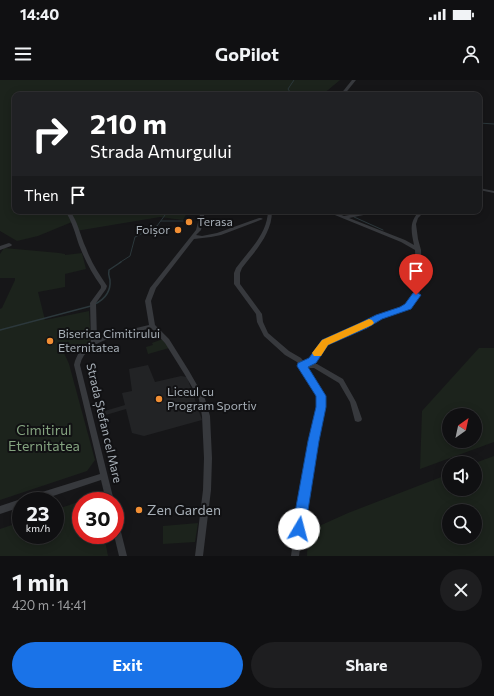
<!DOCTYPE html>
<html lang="en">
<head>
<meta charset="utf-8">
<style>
  body { margin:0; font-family:Commissioner,sans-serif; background:#1e1e20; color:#f1f3f6; height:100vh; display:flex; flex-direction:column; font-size:15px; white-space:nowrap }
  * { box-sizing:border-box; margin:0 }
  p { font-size:13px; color:#9c9d9f }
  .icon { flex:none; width:22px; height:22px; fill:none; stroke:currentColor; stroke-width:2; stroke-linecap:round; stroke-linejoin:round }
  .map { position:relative; height:476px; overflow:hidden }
  .details { display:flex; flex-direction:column; background:#101012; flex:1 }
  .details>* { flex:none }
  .top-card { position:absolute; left:12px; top:12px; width:470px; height:122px; border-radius:8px; box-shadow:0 2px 10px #0003,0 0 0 1px #303032; background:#202124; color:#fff; overflow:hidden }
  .needle { width:26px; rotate:33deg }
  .buttons { position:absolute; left:442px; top:328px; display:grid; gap:8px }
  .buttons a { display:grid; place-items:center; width:40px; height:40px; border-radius:50%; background:#101012; box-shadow:0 2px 10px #0003,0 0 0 1px #303032; font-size:20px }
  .speed { position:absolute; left:12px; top:412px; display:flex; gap:8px; font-size:20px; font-weight:700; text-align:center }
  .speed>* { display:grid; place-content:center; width:52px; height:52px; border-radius:50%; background:#101012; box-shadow:0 2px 10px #0003,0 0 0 1px #303032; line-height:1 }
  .speed small { font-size:10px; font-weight:400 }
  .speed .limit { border:6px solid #d22; background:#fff; color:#111 }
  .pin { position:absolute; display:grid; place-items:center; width:34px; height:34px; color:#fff; margin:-41px -17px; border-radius:50% 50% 50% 0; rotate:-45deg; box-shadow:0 0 4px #0007 }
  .pin .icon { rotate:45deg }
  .me { position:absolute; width:44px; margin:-22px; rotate:8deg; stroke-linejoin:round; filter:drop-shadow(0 0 3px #0008) }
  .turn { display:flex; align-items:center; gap:14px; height:84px; padding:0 12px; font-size:18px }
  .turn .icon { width:52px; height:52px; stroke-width:2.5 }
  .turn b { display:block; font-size:28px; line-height:34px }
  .then { display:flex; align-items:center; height:38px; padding:0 12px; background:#0003; gap:8px; font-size:15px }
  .round { display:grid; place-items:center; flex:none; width:42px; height:42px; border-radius:21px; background:#1e1e20 }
  .headline { display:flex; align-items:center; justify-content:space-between; height:68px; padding:0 12px }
  h1 { font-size:24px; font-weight:700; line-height:30px }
  .cta { display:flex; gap:8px; margin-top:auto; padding:8px 12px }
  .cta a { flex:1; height:46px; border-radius:24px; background:#1a73e8; color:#fff; font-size:16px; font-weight:700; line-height:46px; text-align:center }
  .cta a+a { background:#1e1e20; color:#f1f3f6 }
  .status { display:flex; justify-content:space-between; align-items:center; height:28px; padding:0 20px; background:#101012; direction:ltr }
  .status svg { height:11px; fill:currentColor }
  header { display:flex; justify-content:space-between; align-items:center; height:52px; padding:0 12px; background:#101012; font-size:18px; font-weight:700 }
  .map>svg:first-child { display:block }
  .built { fill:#222325 }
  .green { fill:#1c231c; fill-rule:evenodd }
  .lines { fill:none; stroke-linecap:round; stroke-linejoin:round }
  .stream-far1 { stroke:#2c383c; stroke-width:1 }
  .stream { stroke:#2c383c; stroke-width:1.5 }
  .minor { fill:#37393d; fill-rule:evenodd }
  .route { fill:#1a73e8; stroke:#114b97 }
  .slow { fill:#f59e0b }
  .poi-dot { fill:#f28f34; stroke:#111113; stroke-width:1.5 }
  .labels { text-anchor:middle; stroke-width:4; stroke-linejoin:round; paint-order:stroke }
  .poi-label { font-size:12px; fill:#a8b0b8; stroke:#111113; text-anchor:start }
  .street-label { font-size:12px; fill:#a8b0b8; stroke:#111113 }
  .near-park-label { font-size:14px; fill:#84a37f; stroke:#111113 }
  .near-poi-label { font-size:14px; fill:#a8b0b8; stroke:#111113; text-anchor:start }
</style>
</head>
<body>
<div class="status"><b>14:40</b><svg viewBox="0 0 49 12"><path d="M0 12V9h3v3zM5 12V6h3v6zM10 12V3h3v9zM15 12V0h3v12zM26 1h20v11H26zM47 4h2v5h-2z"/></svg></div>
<header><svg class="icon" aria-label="menu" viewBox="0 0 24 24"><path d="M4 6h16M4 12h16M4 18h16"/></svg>GoPilot<svg class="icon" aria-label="person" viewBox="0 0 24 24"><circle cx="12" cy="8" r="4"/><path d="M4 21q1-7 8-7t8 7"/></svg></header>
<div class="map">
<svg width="494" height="476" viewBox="0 0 494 476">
  <rect width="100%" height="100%" fill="#161618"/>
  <polygon class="built" points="148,285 155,302 181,296 187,297 202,340 144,356 132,353 126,329 99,337 98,333 125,325 122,313 132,311 129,289"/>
  <g class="green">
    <polygon points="0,0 340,0 322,15 15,15 15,131 188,131 183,140 160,137 76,151 72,142 38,156 17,161 0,151"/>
    <polygon points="4,168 59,173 65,174 65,175 82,173 86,189 65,194 65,207 38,212 45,240 89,231 91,261 87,266 64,273 69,284 95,380 87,391 0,420 0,229 2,228 15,200 15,198 0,198 0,174"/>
    <polygon points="163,259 169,268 148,274 146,267 153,265 152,263"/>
    <path d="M479,268H494V362L420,389L422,331ZM449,335H475V361H449Z"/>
    <path d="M494,376V476H307L308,451L348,433L449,394V409H475V383ZM449,431H475V457H449Z"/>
    <polygon points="81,421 81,455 104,455 108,476 0,476 0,449 21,442 21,455 55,455 55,430"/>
    <polygon points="198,443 195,462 163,464 163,446"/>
  </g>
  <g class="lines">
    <g class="stream-far1">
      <polyline points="292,15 288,9 294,0"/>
      <polyline points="479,43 494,44"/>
      <polyline points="337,131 348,134"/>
      <polyline points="354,137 383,150"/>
      <polyline points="161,141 183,141"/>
      <polyline points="119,183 130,176 135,157 157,146 168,131"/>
    </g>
    <g class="stream">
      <path d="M95,224C105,219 111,211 110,200C109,196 108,194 109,190L121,182"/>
      <polyline points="0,250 91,226"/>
    </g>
    <g class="minor">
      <polygon points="352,0 356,0 344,15 340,15"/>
      <polygon points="479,108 494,111 494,113 479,110"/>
      <path d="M65,131H70C78,142 80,155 86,168C91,182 99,194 107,206L106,209L96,223L97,259L115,253L149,245L145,221L150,208L196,150L201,131H205L201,150L196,155L202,156L217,153L259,138H261L263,139L221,155L211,157L194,159L156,208L151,221L155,245L169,259L189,291L205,319L210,336L212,378L211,410L203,476H195L203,410L204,378L202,336L199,319L185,295L165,263L151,248C128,255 86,257 80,285L114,421H106L101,400L38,421H21V427L0,434V426L21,419L23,420V418L26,417L100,394L74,285C76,275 82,267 91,261L90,223L101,208V206C92,194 85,180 79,165C75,153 72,141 65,131Z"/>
      <path d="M268,131H272C272,154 255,171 242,188L240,193V204L262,234L263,242L268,253L289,271L301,278L304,282L310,278L323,260L362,244L377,236L401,228L411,221L413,217L416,192L415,170L401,162L325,131H331L344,136L370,131H380L378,132L349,138L405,160L414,165C411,151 409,141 420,131H425L418,138L416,144L418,159L421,170L422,192L419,217L415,223L405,230L381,238L366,248L327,264L314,282L311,284H317L343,299L356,322L362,339L361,341L358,342L355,341L350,322L339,303L314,288H308L324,316V338L317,361L308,410L299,476H291L300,410L309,361L316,338L318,316L297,282L285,275L264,256L257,242L256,234L234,204V193L236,188C249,170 267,155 268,131Z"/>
      <polygon points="9,163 11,164 12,165 11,166 0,170 0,166"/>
      <polygon points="115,440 118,441 119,444 127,476 119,476 114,455 115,455"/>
    </g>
  </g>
  <polygon class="route" points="416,212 421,215 411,229 382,239 367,248 328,265 316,283 308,287 326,316 326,327 319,361 305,449 303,454 299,456 294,454 292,449 308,361 316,327 316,316 297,286 298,283 309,278 322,260 360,243 376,235 400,227 405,224 413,213"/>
  <polygon class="slow" points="369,239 372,240 374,243 372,245 328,265 321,276 314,276 312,273 322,260"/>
  <g class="poi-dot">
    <circle cx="189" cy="142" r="4"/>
    <circle cx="178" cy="150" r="4"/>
    <circle cx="50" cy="261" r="4"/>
    <circle cx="159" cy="319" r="4"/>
    <circle cx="139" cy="430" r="4"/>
  </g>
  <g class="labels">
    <g class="poi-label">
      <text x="197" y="146">Terasa</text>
      <text x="170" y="154" text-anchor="end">Foișor</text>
      <text x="58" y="258">Biserica Cimitirului<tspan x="58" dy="14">Eternitatea</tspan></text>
      <text x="167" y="316">Liceul cu<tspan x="167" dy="14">Program Sportiv</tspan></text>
    </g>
    <g class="street-label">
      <text transform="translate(104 343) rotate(77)" y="4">Strada Ștefan cel Mare</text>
    </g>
    <g class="near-park-label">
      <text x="44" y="355">Cimitirul<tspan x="44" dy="16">Eternitatea</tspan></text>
    </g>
    <g class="near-poi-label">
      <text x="147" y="435">Zen Garden</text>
    </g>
  </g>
</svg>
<div class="buttons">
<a><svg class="needle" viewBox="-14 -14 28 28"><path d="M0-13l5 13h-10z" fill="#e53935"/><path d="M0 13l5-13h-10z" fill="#9c9d9f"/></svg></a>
<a><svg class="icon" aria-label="sound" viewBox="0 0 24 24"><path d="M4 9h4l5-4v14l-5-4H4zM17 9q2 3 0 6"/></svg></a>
<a><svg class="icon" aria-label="search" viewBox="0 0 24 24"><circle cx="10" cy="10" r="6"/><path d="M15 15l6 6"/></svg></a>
</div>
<div class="speed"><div>23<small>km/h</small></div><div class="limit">30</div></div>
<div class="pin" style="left:416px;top:215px;background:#d93025"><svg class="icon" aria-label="arrive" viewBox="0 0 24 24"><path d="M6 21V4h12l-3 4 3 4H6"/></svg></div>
<svg class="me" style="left:299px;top:449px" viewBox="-20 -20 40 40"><circle r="19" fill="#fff"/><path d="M0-13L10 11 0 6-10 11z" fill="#1a73e8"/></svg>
<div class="top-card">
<div class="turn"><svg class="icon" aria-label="right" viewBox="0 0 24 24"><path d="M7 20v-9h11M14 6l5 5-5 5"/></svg><div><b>210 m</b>Strada Amurgului</div></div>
<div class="then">Then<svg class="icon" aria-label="arrive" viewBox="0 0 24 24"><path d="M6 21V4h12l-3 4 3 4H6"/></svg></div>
</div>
</div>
<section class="details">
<div class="headline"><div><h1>1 min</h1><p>420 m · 14:41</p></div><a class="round"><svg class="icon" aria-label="close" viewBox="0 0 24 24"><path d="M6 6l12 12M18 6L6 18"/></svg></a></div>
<div class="cta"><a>Exit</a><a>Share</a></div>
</section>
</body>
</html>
